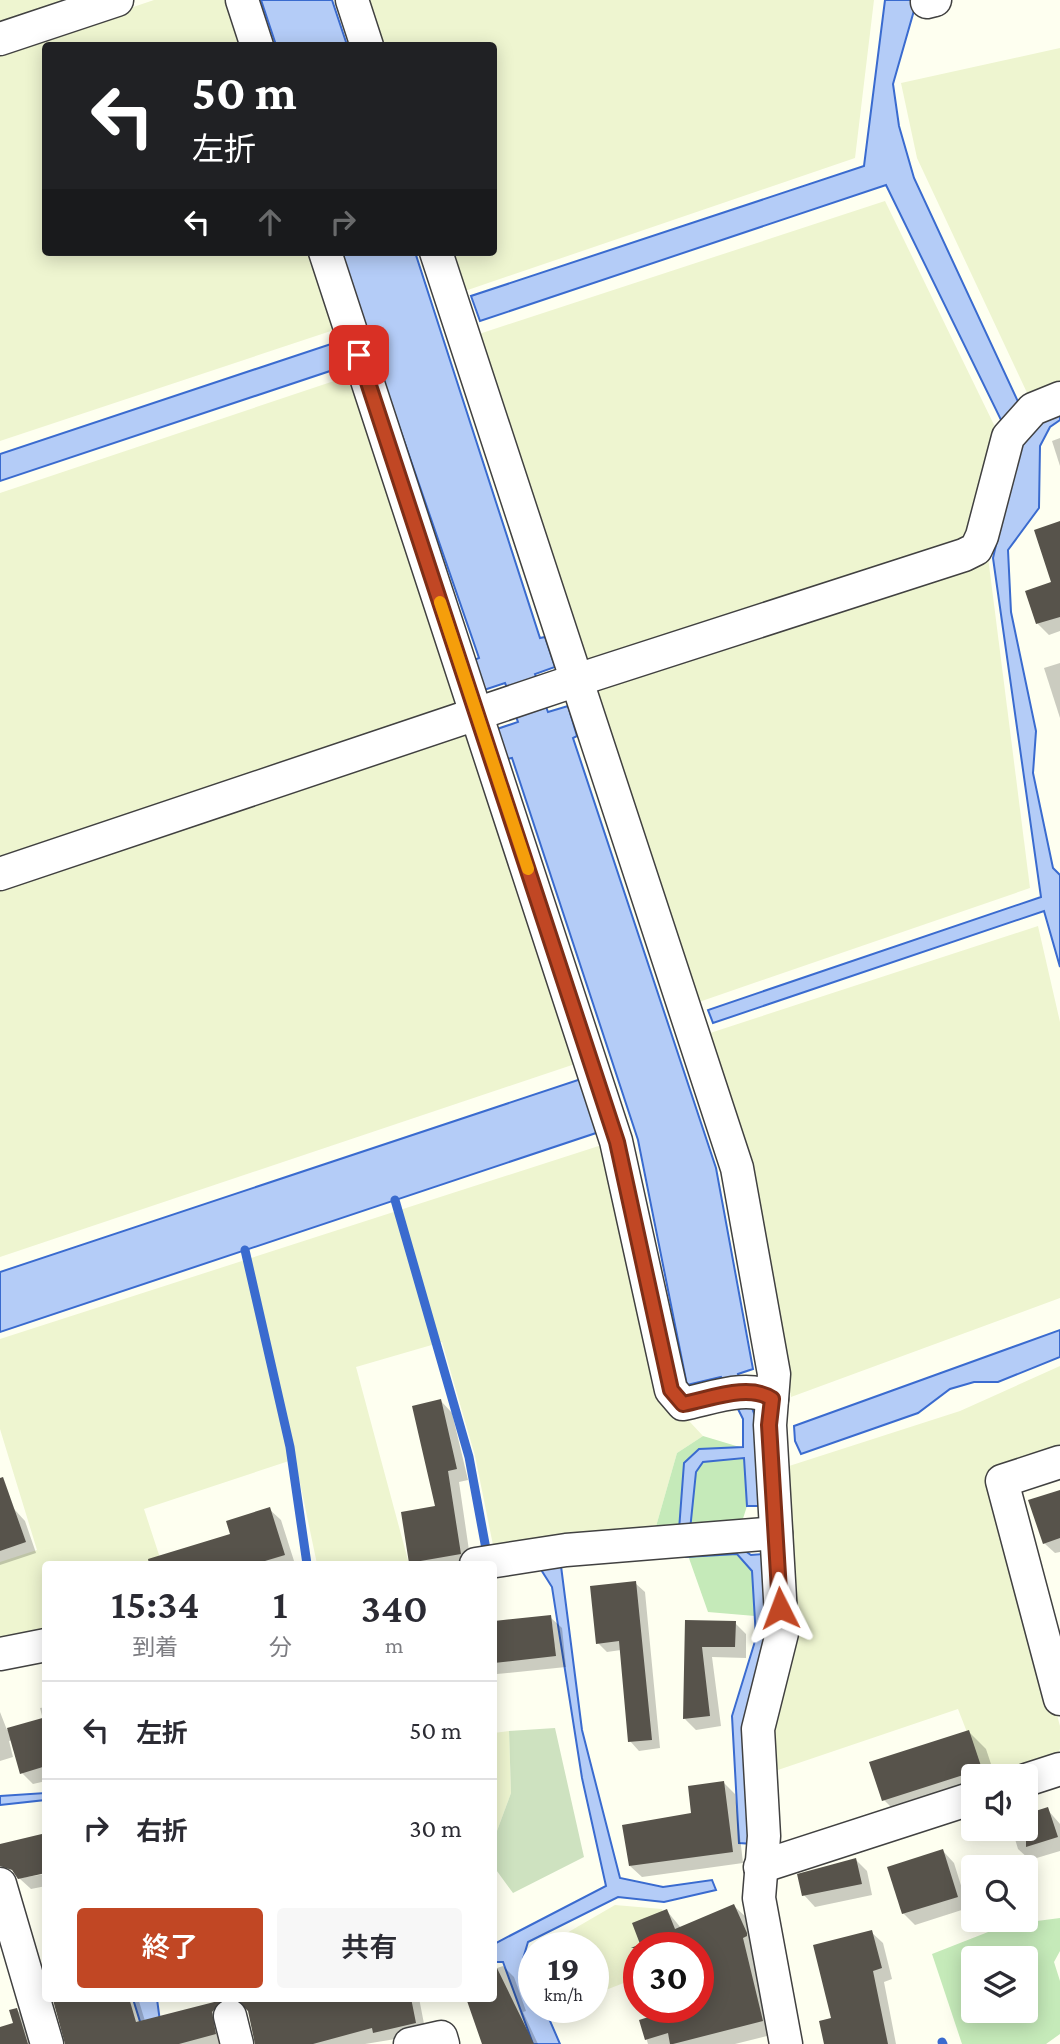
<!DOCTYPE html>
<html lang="ja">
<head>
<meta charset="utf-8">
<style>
  body { margin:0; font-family:"Crimson Pro","Noto Sans JP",serif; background:#f7f7f7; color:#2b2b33; height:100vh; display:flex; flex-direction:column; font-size:26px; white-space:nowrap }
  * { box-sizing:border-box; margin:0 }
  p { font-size:23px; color:#7c7c81 }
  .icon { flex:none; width:38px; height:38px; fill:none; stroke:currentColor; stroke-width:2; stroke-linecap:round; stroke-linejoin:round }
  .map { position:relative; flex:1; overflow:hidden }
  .details { position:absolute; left:42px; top:1561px; width:455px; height:441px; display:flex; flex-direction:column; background:#fff; border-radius:7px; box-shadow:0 4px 18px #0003 }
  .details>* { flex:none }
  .guide { position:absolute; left:42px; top:42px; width:455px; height:214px; border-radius:7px; box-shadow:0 4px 18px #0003; background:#202124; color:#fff; overflow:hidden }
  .buttons { position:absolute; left:961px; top:1764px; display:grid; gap:14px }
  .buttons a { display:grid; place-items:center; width:77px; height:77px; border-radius:7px; background:#fff; box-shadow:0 4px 18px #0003; font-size:35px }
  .speed { position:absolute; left:518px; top:1932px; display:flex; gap:14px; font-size:35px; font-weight:700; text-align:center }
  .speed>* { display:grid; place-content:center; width:91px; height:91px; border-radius:50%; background:#fff; box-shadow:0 4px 18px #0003; line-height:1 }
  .speed small { font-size:18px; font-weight:400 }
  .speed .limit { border:10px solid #d22; background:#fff; color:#111 }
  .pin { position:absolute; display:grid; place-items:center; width:60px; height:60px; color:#fff; margin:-30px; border-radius:14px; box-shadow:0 4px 10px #0006 }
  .me { position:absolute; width:77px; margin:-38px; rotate:357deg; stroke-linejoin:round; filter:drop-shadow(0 0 5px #0008) }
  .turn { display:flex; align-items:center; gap:24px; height:147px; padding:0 35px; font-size:32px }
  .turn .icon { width:91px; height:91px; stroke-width:2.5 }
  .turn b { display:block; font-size:49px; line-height:60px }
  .lanes { display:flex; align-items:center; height:66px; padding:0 35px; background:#0003; justify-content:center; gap:35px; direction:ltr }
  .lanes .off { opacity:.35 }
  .eta { display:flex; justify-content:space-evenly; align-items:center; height:119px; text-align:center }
  .eta b { font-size:42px; font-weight:600; line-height:49px }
  .cta { display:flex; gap:14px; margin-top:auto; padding:14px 35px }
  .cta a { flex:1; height:80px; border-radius:7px; background:#c14724; color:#fff; font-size:28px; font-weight:600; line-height:80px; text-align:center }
  .cta a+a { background:#f7f7f7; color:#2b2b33 }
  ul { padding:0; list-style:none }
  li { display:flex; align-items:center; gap:21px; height:98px; padding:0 35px; border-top:2px solid #e1e1e2 }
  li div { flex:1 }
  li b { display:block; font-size:26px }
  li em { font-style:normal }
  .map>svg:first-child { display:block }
  .farmland { fill:#eef5d0 }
  .green { fill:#c5eab9; fill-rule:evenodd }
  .cemetery { fill:#cee2c0 }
  .water { fill:#b4ccf7; stroke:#3a6bcf; stroke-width:2 }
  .shadow { fill:#0003 }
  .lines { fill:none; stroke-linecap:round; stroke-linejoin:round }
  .stream { stroke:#3a6bcf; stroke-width:9 }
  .building { fill:#57534b }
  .street-casing { stroke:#414141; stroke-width:35 }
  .street { stroke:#fff; stroke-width:32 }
  .route-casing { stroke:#7d2e17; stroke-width:18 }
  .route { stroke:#c14724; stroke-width:12 }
  .slow { stroke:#f59e0b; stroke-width:12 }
</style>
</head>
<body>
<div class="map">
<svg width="1060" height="2044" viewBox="0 0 1060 2044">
  <rect width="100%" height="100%" fill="#fefff0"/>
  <g class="farmland">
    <polygon points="0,0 80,0 0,27"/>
    <polygon points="154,0 231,0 246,45 46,46 46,252 315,252 340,328 0,441 0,52"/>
    <polygon points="365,0 874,0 855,158 459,293 446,252 494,252 494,46 380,45"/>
    <polygon points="1060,48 1060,385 1029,397 917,158 901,83"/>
    <polygon points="885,201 998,433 968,540 585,668 476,335"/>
    <polygon points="355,374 465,706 0,862 0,493"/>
    <polygon points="988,557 1030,888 699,1002 593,690"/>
    <polygon points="467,728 578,1063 0,1257 0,885"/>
    <polygon points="1038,926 1060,1022 1060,1298 791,1397 747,1160 704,1035"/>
    <polygon points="608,1143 664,1394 703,1436 677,1453 655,1530 494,1550 475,1456 442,1342 356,1367 409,1564 317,1564 295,1459 144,1509 162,1564 46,1564 45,1634 0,1644 0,1562 37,1550 0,1429 0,1339"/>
    <polygon points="1060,1366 1060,1452 991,1472 1060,1726 1060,1749 1056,1758 1003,1776 984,1776 958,1709 769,1773 786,1467 960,1411"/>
    <polygon points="509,1731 511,1793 494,1839 494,1733"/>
    <polygon points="615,1905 662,1909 675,1948 639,1948 639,1977 593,1995 593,1948 541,1948"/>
  </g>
  <g class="green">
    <polygon points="703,1436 743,1448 747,1506 735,1544 738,1554 752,1571 755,1616 708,1612 679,1530 655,1530 677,1453"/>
    <path d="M1060,1918V1951L1054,1962L1060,1981V2034L1046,2044H962L932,1954L1006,1925ZM973,1958H1026V2011H973Z"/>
  </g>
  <polygon class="cemetery" points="555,1728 584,1857 513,1893 494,1867 494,1839 511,1793 509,1731"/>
  <g class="water">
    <polygon points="261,0 332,0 347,45 276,45"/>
    <polygon points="885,0 917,0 893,84 899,126 914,178 1020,406 1002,422 886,185 480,321 471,296 864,166"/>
    <polygon points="342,252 415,252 540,638 545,637 555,667 535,674 537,680 508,690 505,683 484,690 474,660 479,658 361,316"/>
    <polygon points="337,342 345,366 0,481 0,454"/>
    <polygon points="1060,413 1060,420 1050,427 1040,446 1039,508 1008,550 1011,612 1036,731 1033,773 1053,868 1060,875 1060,967 1044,911 713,1023 708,1010 1041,897 993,558 1020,442 1042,420"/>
    <polygon points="545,704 548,712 568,706 577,736 573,738 716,1168 753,1369 738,1374 740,1381 725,1384 721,1377 687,1385 638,1140 512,758 506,759 497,729 518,722 515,714"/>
    <polygon points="581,1079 599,1132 0,1332 0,1272"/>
    <polygon points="1060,1330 1060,1357 998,1382 974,1382 950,1389 918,1413 801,1454 795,1441 794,1426"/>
    <polygon points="751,1405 756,1419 762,1506 747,1506 744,1458 703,1462 696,1472 690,1530 679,1530 684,1463 699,1449 743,1447 743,1419 738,1409"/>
    <polygon points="735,1544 751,1555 763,1554 768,1639 753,1844 739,1843 732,1716 756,1638 752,1571 737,1554 686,1557 684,1547"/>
    <polygon points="561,1566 582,1730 620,1878 663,1887 712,1880 716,1890 664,1902 618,1897 528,1942 523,1959 534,1983 534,2007 544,2007 560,2044 533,2044 503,1962 494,1962 494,1944 606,1886 582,1778 552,1587 540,1568"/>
    <polygon points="45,1793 45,1800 0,1805 0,1796"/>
    <polygon points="133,1999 157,1999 163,2044 147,2044"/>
  </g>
  <g class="shadow">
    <polygon points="1060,438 1060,466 1052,441"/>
    <polygon points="1060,523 1060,631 1049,635 1037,623 1053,583"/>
    <polygon points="1060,663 1060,718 1044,668"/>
    <polygon points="441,1401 452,1413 468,1480 459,1482 471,1564 411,1562 437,1508"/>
    <polygon points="1060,1492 1060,1552 1055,1553 1044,1543"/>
    <polygon points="14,1509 25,1521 36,1553 0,1565 0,1514"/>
    <polygon points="269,1509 281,1520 295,1564 175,1564 172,1553 232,1536"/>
    <polygon points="635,1583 645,1592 660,1748 639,1751 630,1741 621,1650 607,1652 598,1643"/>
    <polygon points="550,1617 562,1628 566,1667 497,1674 494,1671 494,1623"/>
    <polygon points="686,1622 735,1623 746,1634 746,1658 712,1657 721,1726 696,1730 685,1719"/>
    <polygon points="46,1707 46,1781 33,1784 22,1773 12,1740 9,1741 13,1757 0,1761 0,1712 7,1730 43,1720 40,1708"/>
    <polygon points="969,1732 986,1749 995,1776 973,1776 973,1794 901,1817 884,1800"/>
    <polygon points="724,1783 735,1794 743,1863 642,1877 630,1866 693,1815"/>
    <polygon points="1047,1809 1060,1824 1060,1851 1030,1860 1018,1849 1012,1829 1026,1829 1026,1816"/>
    <polygon points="943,1851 954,1863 968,1908 915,1925 903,1913"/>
    <polygon points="856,1860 867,1871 872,1895 815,1907 804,1895"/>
    <polygon points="46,1874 46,1886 31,1889 19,1878"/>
    <polygon points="734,1906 747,1918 759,1947 775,2034 735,2044 648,2044 641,2021 698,2007 698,1948 644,1948 667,1911 681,1928"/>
    <polygon points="871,1932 883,1943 892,1979 884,1982 896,2044 825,2044"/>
    <polygon points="503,1966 514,1977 526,2011 523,2012 538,2044 484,2044 494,1998 494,1969"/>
    <polygon points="138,1998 145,2021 221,2002 234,2015 228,2044 73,2044 66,2037 55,1999"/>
    <polygon points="419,1998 426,2034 365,2044 255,2044 249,2011 233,1999"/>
    <polygon points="17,2010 31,2024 37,2044 0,2044 0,2028 15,2025"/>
  </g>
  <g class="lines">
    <g class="stream">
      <polyline points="395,1200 469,1457 486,1549"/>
      <polyline points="245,1250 290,1447 307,1564"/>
      <polyline points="942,2042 943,2044"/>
    </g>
  </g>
  <g class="building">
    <polygon points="1060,521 1060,617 1036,624 1025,591 1051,582 1034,530"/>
    <polygon points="441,1399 457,1469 448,1471 461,1554 409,1563 401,1512 435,1506 412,1406"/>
    <polygon points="3,1477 26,1542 0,1551 0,1478"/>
    <polygon points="1060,1490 1060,1538 1043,1544 1028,1500"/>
    <polygon points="270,1507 285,1555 255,1564 149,1564 148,1559 230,1534 226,1521"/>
    <polygon points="636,1581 652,1740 628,1742 619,1641 596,1644 590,1586"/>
    <polygon points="551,1615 556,1656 494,1663 494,1621"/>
    <polygon points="685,1620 736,1621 735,1647 702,1647 710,1716 683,1719"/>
    <polygon points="46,1717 46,1766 20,1774 7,1728"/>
    <polygon points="969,1730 982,1769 882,1801 869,1762"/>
    <polygon points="724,1781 733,1852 629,1866 622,1825 691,1813 688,1786"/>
    <polygon points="1048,1807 1058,1837 1026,1847 1026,1814"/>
    <polygon points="46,1833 46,1873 18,1879 12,1870 0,1866 0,1844"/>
    <polygon points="943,1849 958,1897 902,1914 887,1867"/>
    <polygon points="856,1858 862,1884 802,1896 797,1874"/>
    <polygon points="734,1904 747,1933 747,1936 743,1938 763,2021 673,2044 670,2044 668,2033 645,2040 639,2020 658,2014 656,2007 698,2007 698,1948 631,1948 640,1944 632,1923 667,1909 675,1929"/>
    <polygon points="872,1930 882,1968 873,1971 888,2044 824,2044 819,2021 831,2018 813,1945"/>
    <polygon points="494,1962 534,2044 482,2044 466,1998 494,1998"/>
    <polygon points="129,1998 136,2022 222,2000 212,2012 216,2034 179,2044 65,2044 53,2000"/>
    <polygon points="235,1998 411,1998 416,2023 373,2033 372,2028 313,2044 255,2044 248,2011"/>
    <polygon points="17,2008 28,2044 0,2044 0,2027 13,2023 9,2010"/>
  </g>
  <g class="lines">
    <defs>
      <g id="street">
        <polyline points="242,0 257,46"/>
        <polyline points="352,0 367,46"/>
        <polyline points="927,2 935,0"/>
        <polyline points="0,39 117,0"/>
        <path d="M325,252L616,1141L671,1390L683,1404C710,1399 749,1383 772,1399"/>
        <polyline points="436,252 737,1168 774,1374 770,1425 782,1633 758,1729 764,1836 759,1898 786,2044"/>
        <polyline points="0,874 577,680 964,555 976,549 982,536 1008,437 1033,409 1060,398"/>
        <polyline points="1060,1462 1002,1481 1060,1699"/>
        <polyline points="476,1564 566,1550 776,1533"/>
        <polyline points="0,1654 46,1645"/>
        <polyline points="1026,1780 1060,1769"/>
        <polyline points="760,1867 973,1798"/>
        <polyline points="0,1884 47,2044"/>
        <polyline points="230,2016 237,2044"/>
        <polyline points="410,2044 441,2037 443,2044"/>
      </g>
    </defs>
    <use href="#street" class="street-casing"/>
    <use href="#street" class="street"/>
  </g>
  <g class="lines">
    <defs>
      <path id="route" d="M359,355L617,1142L671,1390L683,1404C710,1399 749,1383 772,1399L769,1425L780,1608"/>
    </defs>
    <use href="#route" class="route-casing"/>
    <use href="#route" class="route"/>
    <polyline class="slow" points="440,602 528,869"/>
  </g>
</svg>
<div class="buttons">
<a><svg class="icon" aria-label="sound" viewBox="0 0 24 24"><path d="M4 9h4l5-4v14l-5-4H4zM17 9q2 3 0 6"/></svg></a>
<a><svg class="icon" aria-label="search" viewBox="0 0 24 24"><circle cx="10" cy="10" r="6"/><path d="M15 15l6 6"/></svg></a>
<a><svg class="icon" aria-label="layers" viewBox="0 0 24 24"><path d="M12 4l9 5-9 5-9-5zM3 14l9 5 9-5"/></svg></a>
</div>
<div class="speed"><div>19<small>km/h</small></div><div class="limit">30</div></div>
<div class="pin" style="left:359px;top:355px;background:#d93025"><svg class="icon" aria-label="arrive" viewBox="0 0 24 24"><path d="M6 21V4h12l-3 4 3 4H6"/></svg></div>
<svg class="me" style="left:780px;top:1608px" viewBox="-20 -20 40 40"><path d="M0-17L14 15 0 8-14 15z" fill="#c14724" stroke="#fff" stroke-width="4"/></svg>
<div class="guide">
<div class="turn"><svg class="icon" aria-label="left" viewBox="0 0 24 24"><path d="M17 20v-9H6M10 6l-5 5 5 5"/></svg><div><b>50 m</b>左折</div></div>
<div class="lanes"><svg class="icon" aria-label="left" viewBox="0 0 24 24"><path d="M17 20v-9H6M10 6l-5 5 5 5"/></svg><svg class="icon off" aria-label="ahead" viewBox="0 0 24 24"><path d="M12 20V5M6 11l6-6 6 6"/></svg><svg class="icon off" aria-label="right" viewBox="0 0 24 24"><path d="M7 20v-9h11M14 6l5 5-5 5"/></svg></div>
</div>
<section class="details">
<div class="eta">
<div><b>15:34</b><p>到着</p></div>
<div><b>1</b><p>分</p></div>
<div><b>340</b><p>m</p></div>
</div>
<ul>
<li><svg class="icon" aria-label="left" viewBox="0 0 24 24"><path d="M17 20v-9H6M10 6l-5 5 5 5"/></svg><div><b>左折</b></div><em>50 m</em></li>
<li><svg class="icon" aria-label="right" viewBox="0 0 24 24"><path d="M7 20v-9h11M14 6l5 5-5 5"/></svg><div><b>右折</b></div><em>30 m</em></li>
</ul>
<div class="cta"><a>終了</a><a>共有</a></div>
</section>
</div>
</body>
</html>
